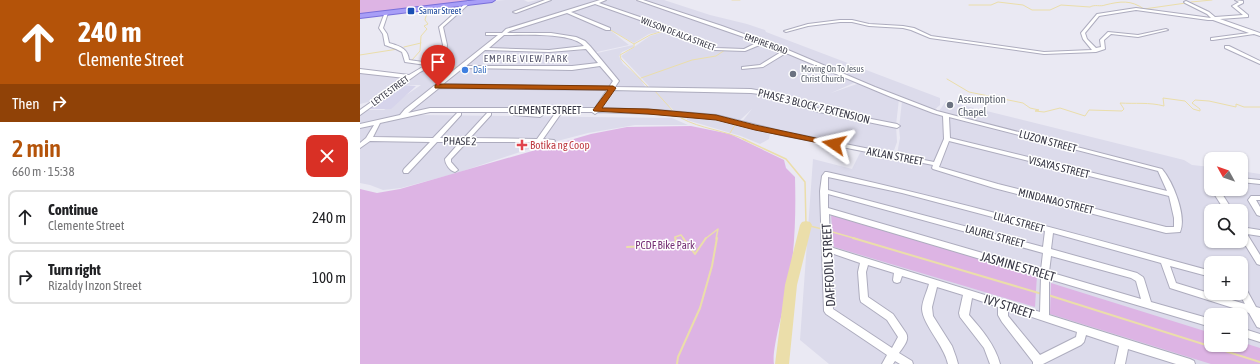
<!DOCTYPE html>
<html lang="en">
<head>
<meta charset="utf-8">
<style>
  body { margin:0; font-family:"Asap Condensed",sans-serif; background:#f6f6f6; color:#202124; height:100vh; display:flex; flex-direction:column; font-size:15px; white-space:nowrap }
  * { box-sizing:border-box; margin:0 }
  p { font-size:13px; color:#757577 }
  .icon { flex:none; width:22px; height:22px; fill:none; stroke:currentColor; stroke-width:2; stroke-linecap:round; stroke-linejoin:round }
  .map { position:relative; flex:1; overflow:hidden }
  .sheet { display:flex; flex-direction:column; background:#fff; width:360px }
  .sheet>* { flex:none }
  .hud { background:#b45309; color:#fff; overflow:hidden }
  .needle { width:26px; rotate:310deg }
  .controls { position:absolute; left:844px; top:152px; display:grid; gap:8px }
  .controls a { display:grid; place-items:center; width:44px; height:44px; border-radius:8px; background:#fff; box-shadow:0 1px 3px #0004; font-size:20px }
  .pin { position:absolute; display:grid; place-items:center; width:34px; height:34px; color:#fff; margin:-41px -17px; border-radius:50% 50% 50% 0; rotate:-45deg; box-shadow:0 0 4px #0007 }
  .pin .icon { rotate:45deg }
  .me { position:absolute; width:44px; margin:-22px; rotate:281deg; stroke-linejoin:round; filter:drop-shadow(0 0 3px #0008) }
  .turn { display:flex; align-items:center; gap:14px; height:84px; padding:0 12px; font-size:18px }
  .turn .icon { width:52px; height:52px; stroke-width:2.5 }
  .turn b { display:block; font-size:28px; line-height:34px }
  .then { display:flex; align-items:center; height:38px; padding:0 12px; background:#0003; gap:8px; font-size:15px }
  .round { display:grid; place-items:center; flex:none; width:42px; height:42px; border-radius:8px; background:#f6f6f6 }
  .head { display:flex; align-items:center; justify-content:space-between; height:68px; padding:0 12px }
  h1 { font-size:24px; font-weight:600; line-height:30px; color:#b45309 }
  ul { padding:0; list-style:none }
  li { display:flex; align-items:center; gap:12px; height:54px; margin:0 8px 6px; padding:0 4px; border:2px solid #e0e0e0; border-radius:8px }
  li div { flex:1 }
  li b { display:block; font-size:15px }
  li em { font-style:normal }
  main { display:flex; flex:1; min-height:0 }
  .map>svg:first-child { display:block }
  .residential { fill:#dcdbeb; fill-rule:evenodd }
  .education { fill:#d6d4eb }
  .green { fill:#ddb4e4 }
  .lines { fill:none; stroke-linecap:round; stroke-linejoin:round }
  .stream-far2 { stroke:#ebdeaa; stroke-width:1 }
  .stream-far1 { stroke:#ebdeaa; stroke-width:1.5 }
  .stream { stroke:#ebdeaa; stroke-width:2 }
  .river { fill:#ebdeaa; fill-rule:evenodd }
  .minor-casing { stroke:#adacbe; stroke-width:2 }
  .primary-casing { stroke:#796fdb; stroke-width:2 }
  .minor { fill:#fff; fill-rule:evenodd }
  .primary { fill:#a89ef7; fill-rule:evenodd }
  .route { fill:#b45309; stroke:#753606 }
  .transit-dot { fill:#1a4fb4; stroke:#fff; stroke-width:1.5 }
  .shop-dot { fill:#3f7fe0; stroke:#fff; stroke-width:1.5 }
  .worship-dot { fill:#6b7280; stroke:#fff; stroke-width:1.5 }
  .health-dot { fill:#e0444e; stroke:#fff; stroke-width:1.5 }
  .labels { text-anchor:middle; stroke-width:3; stroke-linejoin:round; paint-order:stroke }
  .far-transit-label { font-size:9px; fill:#164399; stroke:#fff; text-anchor:start }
  .far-street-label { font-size:9px; fill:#383846; stroke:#fff }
  .far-worship-label { font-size:9px; fill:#5b616d; stroke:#fff; text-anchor:start }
  .far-shop-label { font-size:9px; fill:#366cbe; stroke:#fff; text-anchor:start }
  .far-neighbourhood-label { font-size:10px; letter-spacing:1px; fill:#505068; stroke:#fff }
  .worship-label { font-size:11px; fill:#5b616d; stroke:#fff; text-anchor:start }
  .street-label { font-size:11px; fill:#383846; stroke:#fff }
  .health-label { font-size:11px; fill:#be3a42; stroke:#fff; text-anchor:start }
  .park-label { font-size:11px; fill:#742f73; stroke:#fff }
  .near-street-label { font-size:13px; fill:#383846; stroke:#fff }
</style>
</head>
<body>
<main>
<section class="sheet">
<div class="hud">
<div class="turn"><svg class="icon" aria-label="ahead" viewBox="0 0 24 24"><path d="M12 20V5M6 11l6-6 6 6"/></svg><div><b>240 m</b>Clemente Street</div></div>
<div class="then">Then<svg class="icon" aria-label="right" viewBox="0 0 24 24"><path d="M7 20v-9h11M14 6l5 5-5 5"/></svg></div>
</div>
<div class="head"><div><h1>2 min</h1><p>660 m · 15:38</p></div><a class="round" style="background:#d93025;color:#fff"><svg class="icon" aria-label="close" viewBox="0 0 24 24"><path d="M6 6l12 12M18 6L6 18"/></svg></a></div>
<ul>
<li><svg class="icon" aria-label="ahead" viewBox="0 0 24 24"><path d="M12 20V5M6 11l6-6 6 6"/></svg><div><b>Continue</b><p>Clemente Street</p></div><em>240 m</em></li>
<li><svg class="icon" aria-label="right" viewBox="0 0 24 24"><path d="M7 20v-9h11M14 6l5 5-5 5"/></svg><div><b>Turn right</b><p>Rizaldy Inzon Street</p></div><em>100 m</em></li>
</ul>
</section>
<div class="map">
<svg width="900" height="364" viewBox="0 0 900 364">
  <rect width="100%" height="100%" fill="#eae9f3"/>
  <g class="residential">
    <polygon points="145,0 164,0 168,2 178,0 275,0 330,19 349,24 278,0 304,0 350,15 387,24 405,30 406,32 580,98 580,105 573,111 460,64 383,36 452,62 439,69 443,71 436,75 459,65 498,81 471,93 500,83 539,99 536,125 537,142 532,156 487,146 490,138 487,145 381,123 392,109 379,121 315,112 308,104 313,112 68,109 48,113 49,111 103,68 187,69 104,67 125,49 197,51 218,51 227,49 233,54 273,45 273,47 262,52 259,56 263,64 280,78 286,88 406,92 388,90 291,88 261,56 290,36 309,30 289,34 274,43 250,30 269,45 232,53 220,40 204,35 143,34 150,28 137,34 130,42 42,115 0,124 0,114 4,110 24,110 61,85 40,85 70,65 73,66 84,58 86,45 81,26 109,3"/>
    <polygon points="142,35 203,36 219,41 225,48 205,50 126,49"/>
    <polygon points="0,71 48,77 12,101 0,104"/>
    <path d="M542,101L573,113L579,111L586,101L824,160L832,165L851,167V189H881V171L900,174V364H469L440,340L453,159L492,169L501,151L562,163L564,159L537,154L540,138L539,128ZM851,211H881V241H851ZM851,263H881V293H851ZM851,315H881V345H851Z"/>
    <polygon points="56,115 312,118 328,125 275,125 228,133 178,146 97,173 41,188 23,190 10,185 0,183 0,127 13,125 13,129 15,125"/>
    <polygon points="327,116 369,122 410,133 409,139 400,144 381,136 327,120"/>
  </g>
  <polygon class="education" points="41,85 56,86 31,109 10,109"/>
  <g class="green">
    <polygon points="0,0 132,0 0,16"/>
    <path d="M331,126L370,134L424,160L426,168L435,177C436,213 435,248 429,283C426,300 411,350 414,364H0V189L17,193L40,189L231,134L267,127Z"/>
    <polygon points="471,215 677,275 675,307 474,247"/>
    <polygon points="691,283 851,333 851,345 881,345 881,342 900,348 900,364 851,364 690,314"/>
  </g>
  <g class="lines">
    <g class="stream-far2">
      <polyline points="372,0 380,0"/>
      <polyline points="831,2 852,0"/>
      <path d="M609,5H631L638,2L663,5L672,10H690L701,5L730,7C735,4 740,7 745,5C761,1 771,0 784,9L826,3"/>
      <polyline points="249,29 274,44"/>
      <polyline points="44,47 61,43"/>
      <polyline points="0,55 38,49"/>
      <polyline points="54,61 52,60 60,51 61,36 67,29 64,26 68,24 65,20 66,16 74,8"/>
      <polyline points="73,64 84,67 98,67"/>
      <polyline points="281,78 332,60 356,56 365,50"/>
      <path d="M587,79L609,92L663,103L670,108L679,110L675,111L684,112L700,108L725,116L729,110L762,111L764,109L760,103C775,104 789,102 804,106L803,98L825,101L833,109L840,111V109L832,103L835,100L849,101L876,107V104L884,107H900"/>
      <polyline points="289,88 261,59 260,55 274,47 274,44 290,35 307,30"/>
      <polyline points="294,90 313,111"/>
      <path d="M321,118C341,129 364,130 386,140"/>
      <polyline points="370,133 375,125"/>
    </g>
    <g class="stream-far1">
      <polyline points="383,139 426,159 445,182 446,225 462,229"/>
      <polyline points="469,231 497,239"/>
      <polyline points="316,239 315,237 321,235 324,239"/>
      <polyline points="345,239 358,229 356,239"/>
    </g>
    <g class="stream">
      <polyline points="323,238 335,254 346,238"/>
      <polyline points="493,238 682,294"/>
      <polyline points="267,247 312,245 316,241 315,238"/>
      <polyline points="688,295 900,362"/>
      <polyline points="317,364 318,357 340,308 352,266 357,238"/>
    </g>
    <polygon class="river" points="446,221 450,222 452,225 437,285 429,364 415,364 425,285 440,225 442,222"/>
    <defs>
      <g id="minor">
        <polygon points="185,0 191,0 156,13 153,12"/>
        <path d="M240,0H246L239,3L309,27L356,48L384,49L398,42L277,0H283L362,26L428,50L515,87L577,111L802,169C813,182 827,216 820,232L806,233L634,188L573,169L572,168L573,165L421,135L356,119L298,114L238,112L235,114L232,112H202L183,139L194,140L195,141L194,142H107L91,159V162L98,170L95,172C90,171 85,164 85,159L100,142H77L48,173H44L43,171L44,169L70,142L10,141L0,148V143L6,138L14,125L0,128V124L40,115L45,109L138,35H126V33H142L146,29ZM235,4L305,29L355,50L385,51L402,44L421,52L400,65L382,67V69L403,67L426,53L531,97L573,113L583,116L584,139L574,162L421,131L356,115L298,110L240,108L252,90L391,93L408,95L459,112L537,128L540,126L537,124L460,109L411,93L391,89L255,87L259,81L230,46L225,41L216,37L191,33H147L150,31L207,13L246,30H250V28L211,12ZM144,35C163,35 212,32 224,46L189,50L129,48ZM226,49L238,63L212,66H106L125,50L189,52ZM240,66L253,81L249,87L83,84L103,68L212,70ZM79,88L247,90L235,108H70L48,113ZM70,112H196L177,139L110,138L131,115V113H127L104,138H80L101,115V113H97L73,138L13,137L20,123ZM589,117L798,171L807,191L590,138ZM589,141L809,196L814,218V227H806L638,184L579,167Z"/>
        <polygon points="875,0 883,1 883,3 877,6 888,15 888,17 860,19 900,33 900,36 894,34 853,40 851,40 851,38 889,33 853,20 848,20 776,10 739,16 725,33 727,39 736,48 741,47 740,40 748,32 778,35 806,29 808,30 778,37 751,34 744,40 745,49 736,52 684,54 570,38 551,30 543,28 509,26 492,22 480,22 448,26 426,32 424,31 448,24 480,20 492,20 509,24 543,26 554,28 571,36 684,52 732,50 723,39 721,33 737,14 776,8 851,18 847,14 825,3 824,2 826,1 849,12 855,17 883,15 872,6 879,2"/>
        <path d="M108,1L111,2L83,27L87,45L85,59L60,72L0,115V110L45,78L0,73V69L49,75L66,65L45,62L42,52L36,49L25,45L23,34L19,28L25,12L28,13L23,28L27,34L29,43C39,46 48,48 49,60L70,63L81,57L83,45L79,27Z"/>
        <polygon points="865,46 869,46 900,61 900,64 865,48"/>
        <polygon points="156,112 180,113 183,115 180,117 154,115 154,113"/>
        <path d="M465,172H467C596,201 723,236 851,271V277L810,266L816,283L885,304L879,293H881V284L884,285L896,307L900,308V328L897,327L889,313L810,288L801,263L693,233L691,249L777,273L783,277L784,279L791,302L851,319V327L689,279V315L830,359L834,361L835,364H816L768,349L765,364H755L759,346L726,335L724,342L721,345L683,364H673V362L642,322L638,315V307L612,298L609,315C622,330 635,345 640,364H630L624,348L600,317L599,313L603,295L577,287L572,307L573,316L592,346L596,357L598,364H588C584,345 563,325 562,309C562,301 567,292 569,284L542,276L540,282L537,283L534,282L533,280L534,273L508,265L506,272L508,297L533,314L546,333C550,340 543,347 539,353L552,361L553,364H540L535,361L533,364H522L527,355L466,314L464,311L460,191L462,176ZM468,177L542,193L685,231L683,247L468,190ZM468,194L683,253L681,270L468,208ZM469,214L681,277L680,312L470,247ZM471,253L500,263L498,272L500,299L501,302L527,320L538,337L532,348L473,309ZM691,256L771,278L776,281L781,299L689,272ZM648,309L717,332L716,337L680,355L648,316Z"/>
        <polygon points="881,178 900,180 900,184 881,182"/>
        <polygon points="851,189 859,189 873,211 865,211"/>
        <polygon points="891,196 900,196 900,200 896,200 900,207 900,216 897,215 888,200"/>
        <polygon points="881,227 900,230 900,236 887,234 900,255 900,265 897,264 881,238"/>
        <polygon points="881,328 900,334 900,342 881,336"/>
      </g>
      <polygon id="primary" points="117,0 135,0 132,2 0,18 0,14"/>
    </defs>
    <use href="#minor" class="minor-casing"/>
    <use href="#primary" class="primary-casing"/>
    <use href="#minor" class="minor"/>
    <use href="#primary" class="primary"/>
  </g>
  <polygon class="route" points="78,84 253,86 256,88 242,108 288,109 356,115 395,125 474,142 478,144 474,146 395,130 356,120 288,114 234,111 233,110 248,90 75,88 75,85"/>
  <rect class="transit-dot" x="47" y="7" width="8" height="8" rx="2"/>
  <circle class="shop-dot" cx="105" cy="70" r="4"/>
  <g class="worship-dot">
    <circle cx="433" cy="74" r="4"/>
    <circle cx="590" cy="105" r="4"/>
  </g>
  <path class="health-dot" d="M160 139h4v4h4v4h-4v4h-4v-4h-4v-4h4z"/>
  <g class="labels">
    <g class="far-transit-label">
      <text x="59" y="14">Samar Street</text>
    </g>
    <g class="far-street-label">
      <text transform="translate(318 34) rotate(21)" y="3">WILSON DE ALCA STREET</text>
      <text transform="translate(406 44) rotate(20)" y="3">EMPIRE ROAD</text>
      <text transform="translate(30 91) rotate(-36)" y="3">LEYTE STREET</text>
    </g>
    <g class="far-worship-label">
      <text x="441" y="72">Moving On To Jesus<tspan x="441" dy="10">Christ Church</tspan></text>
    </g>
    <g class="far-shop-label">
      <text x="113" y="73">Dali</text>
    </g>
    <g class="far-neighbourhood-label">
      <text x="166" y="62">EMPIRE VIEW PARK</text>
    </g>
    <g class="worship-label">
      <text x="598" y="103">Assumption<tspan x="598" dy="13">Chapel</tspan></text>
    </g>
    <g class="street-label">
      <text transform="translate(454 106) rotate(14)" y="4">PHASE 3 BLOCK 7 EXTENSION</text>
      <text x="185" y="114">CLEMENTE STREET</text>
      <text transform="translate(100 141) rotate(1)" y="4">PHASE 2</text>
      <text transform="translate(688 141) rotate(15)" y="4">LUZON STREET</text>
      <text transform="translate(535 156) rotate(11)" y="4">AKLAN STREET</text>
      <text transform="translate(699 167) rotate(14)" y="4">VISAYAS STREET</text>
      <text transform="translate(696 201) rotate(14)" y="4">MINDANAO STREET</text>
      <text transform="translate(659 222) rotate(15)" y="4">LILAC STREET</text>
      <text transform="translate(635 236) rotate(15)" y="4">LAUREL STREET</text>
    </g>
    <g class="health-label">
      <text x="170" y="149">Botika ng Coop</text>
    </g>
    <g class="park-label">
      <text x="305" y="249">PCDF Bike Park</text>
    </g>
    <g class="near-street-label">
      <text transform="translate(468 265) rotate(-93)" y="5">DAFFODIL STREET</text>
      <text transform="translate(658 266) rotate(16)" y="5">JASMINE STREET</text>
      <text transform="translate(649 306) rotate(18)" y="5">IVY STREET</text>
    </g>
  </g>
</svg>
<div class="controls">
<a><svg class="needle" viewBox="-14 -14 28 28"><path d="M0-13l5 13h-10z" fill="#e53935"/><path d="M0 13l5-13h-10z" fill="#757577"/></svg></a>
<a><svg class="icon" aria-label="search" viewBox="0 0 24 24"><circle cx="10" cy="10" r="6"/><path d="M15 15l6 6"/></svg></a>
<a>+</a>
<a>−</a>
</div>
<div class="pin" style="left:78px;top:86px;background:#d93025"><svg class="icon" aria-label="arrive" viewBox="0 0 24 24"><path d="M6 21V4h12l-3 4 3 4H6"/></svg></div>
<svg class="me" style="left:474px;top:144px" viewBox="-20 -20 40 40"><path d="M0-17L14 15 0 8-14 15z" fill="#b45309" stroke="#fff" stroke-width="4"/></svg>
</div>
</main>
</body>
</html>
